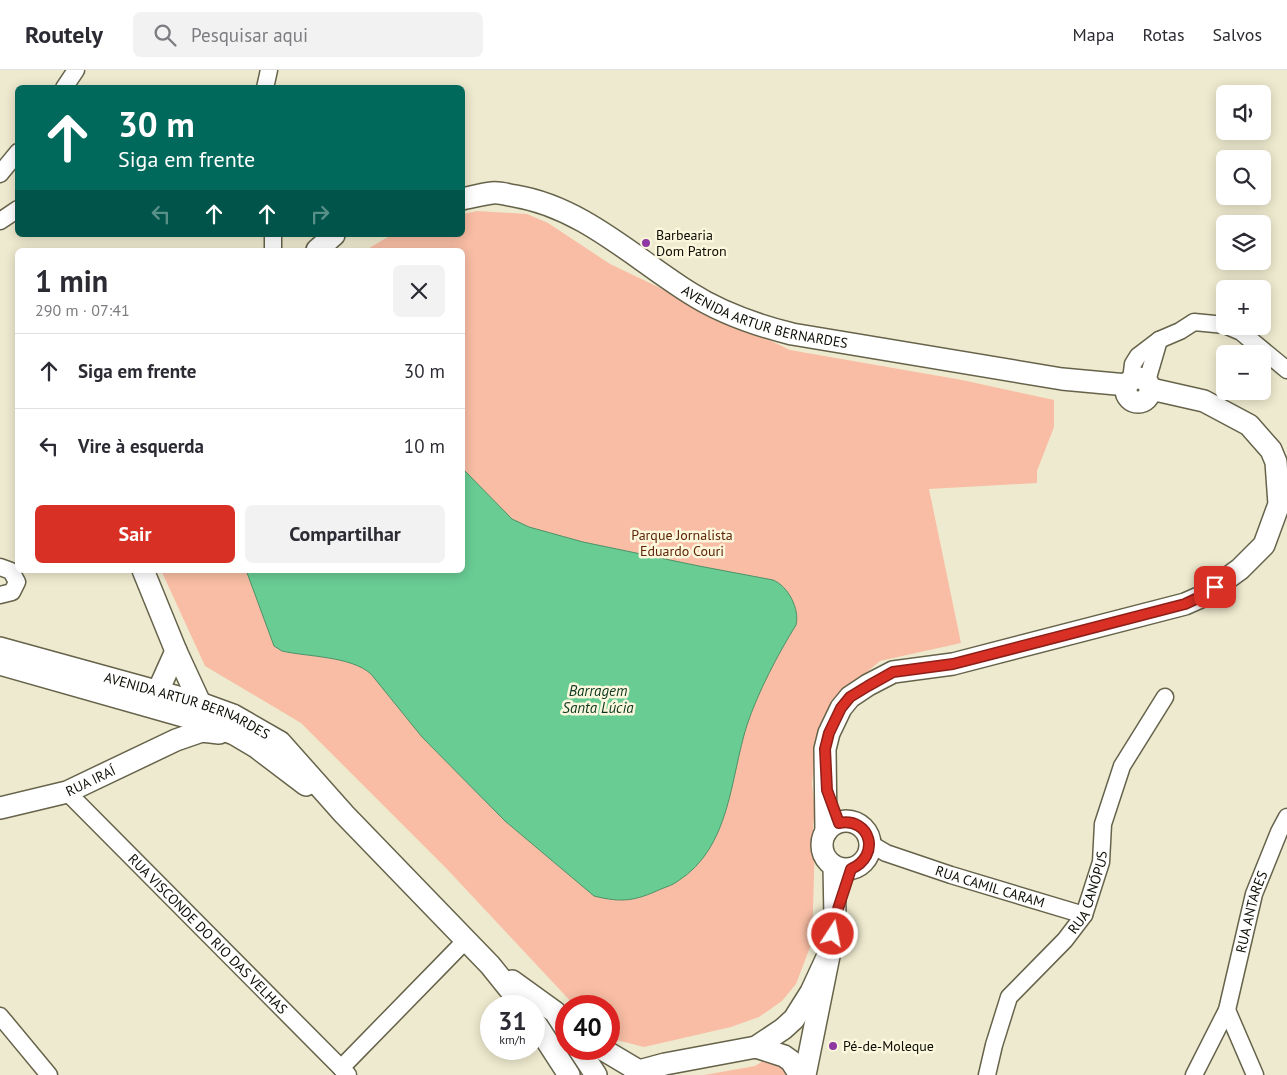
<!DOCTYPE html>
<html lang="pt">
<head>
<meta charset="utf-8">
<style>
  body { margin:0; font-family:"PT Sans",sans-serif; background:#f2f2f3; color:#2b2b33; height:100vh; display:flex; flex-direction:column; font-size:19px; white-space:nowrap }
  * { box-sizing:border-box; margin:0 }
  p { font-size:16px; color:#7c7c81 }
  .icon { flex:none; width:28px; height:28px; fill:none; stroke:currentColor; stroke-width:2; stroke-linecap:round; stroke-linejoin:round }
  .map { position:relative; flex:1; overflow:hidden }
  .details { position:absolute; left:15px; top:178px; width:450px; height:325px; display:flex; flex-direction:column; background:#fff; border-radius:8px; box-shadow:0 2px 12px #0003 }
  .details>* { flex:none }
  .hud { position:absolute; left:15px; top:15px; width:450px; height:152px; border-radius:8px; box-shadow:0 2px 12px #0003; background:#00695c; color:#fff; overflow:hidden }
  .buttons { position:absolute; left:1216px; top:15px; display:grid; gap:10px }
  .buttons a { display:grid; place-items:center; width:55px; height:55px; border-radius:8px; background:#fff; box-shadow:0 2px 12px #0003; font-size:25px }
  .speed { position:absolute; left:480px; top:925px; display:flex; gap:10px; font-size:25px; font-weight:700; text-align:center }
  .speed>* { display:grid; place-content:center; width:65px; height:65px; border-radius:50%; background:#fff; box-shadow:0 2px 12px #0003; line-height:1 }
  .speed small { font-size:12px; font-weight:400 }
  .speed .limit { border:8px solid #d22; background:#fff; color:#111 }
  .pin { position:absolute; display:grid; place-items:center; width:42px; height:42px; color:#fff; margin:-21px; border-radius:10px; box-shadow:0 2px 8px #0006 }
  .me { position:absolute; width:55px; margin:-28px; rotate:11deg; stroke-linejoin:round; filter:drop-shadow(0 0 4px #0008) }
  .turn { display:flex; align-items:center; gap:18px; height:105px; padding:0 20px; font-size:22px }
  .turn .icon { width:65px; height:65px; stroke-width:2.5 }
  .turn b { display:block; font-size:35px; line-height:42px }
  .lanes { display:flex; align-items:center; height:48px; padding:0 20px; background:#0003; justify-content:center; gap:25px; direction:ltr }
  .lanes .off { opacity:.35 }
  .round { display:grid; place-items:center; flex:none; width:52px; height:52px; border-radius:8px; background:#f2f2f3 }
  .overview { display:flex; align-items:center; justify-content:space-between; height:85px; padding:0 20px }
  h1 { font-size:30px; font-weight:600; line-height:38px }
  .primary-button { display:flex; gap:10px; margin-top:auto; padding:10px 20px }
  .primary-button a { flex:1; height:58px; border-radius:8px; background:#d93025; color:#fff; font-size:20px; font-weight:600; line-height:58px; text-align:center }
  .primary-button a+a { background:#f2f2f3; color:#2b2b33 }
  ul { padding:0; list-style:none }
  li { display:flex; align-items:center; gap:15px; height:75px; padding:0 20px; border-top:1px solid #e1e1e2 }
  li div { flex:1 }
  li b { display:block; font-size:19px }
  li em { font-style:normal }
  header { display:flex; align-items:center; gap:30px; box-sizing:border-box; height:70px; padding:0 25px; background:#fff; border-bottom:1px solid #e1e1e2 }
  header strong { font-size:24px }
  nav { display:flex; gap:28px; margin-inline-start:auto; font-size:18px }
  .search { width:350px; height:45px; background:#f2f2f3; display:flex; align-items:center; gap:12px; box-sizing:border-box; padding:0 18px; border-radius:8px; color:#7c7c81; font-size:19px }
  .map>svg:first-child { display:block }
  .green { fill:#f8bda4 }
  .water { fill:#69cc93; stroke:#4d9268 }
  .lines { fill:none; stroke-linecap:round; stroke-linejoin:round }
  .minor-casing { stroke:#66634b; stroke-width:19 }
  .tertiary-casing { stroke:#66634b; stroke-width:24 }
  .minor { stroke:#fff; stroke-width:16 }
  .tertiary { stroke:#fff; stroke-width:21 }
  .route-casing { stroke:#8d1f18; stroke-width:12 }
  .route { stroke:#d93025; stroke-width:9 }
  .poi-dot { fill:#8f37a3; stroke:#fbf7dc; stroke-width:2 }
  .labels { text-anchor:middle; stroke-width:5; stroke-linejoin:round; paint-order:stroke }
  .poi-label { font-size:14px; fill:#0d0c04; stroke:#fbf7dc; text-anchor:start }
  .street-label { font-size:14px; fill:#0d0c04; stroke:#fbf7dc }
  .park-label { font-size:14px; fill:#602607; stroke:#fbf7dc }
  .water-label { font-size:15px; font-style:italic; fill:#0d3822; stroke:#fbf7dc }
</style>
</head>
<body>
<header>
<strong>Routely</strong>
<div class="search"><svg class="icon" aria-label="search" viewBox="0 0 24 24"><circle cx="10" cy="10" r="6"/><path d="M15 15l6 6"/></svg>Pesquisar aqui</div>
<nav><a>Mapa</a><a>Rotas</a><a>Salvos</a></nav>
</header>
<div class="map">
<svg width="1287" height="1005" viewBox="0 0 1287 1005">
  <rect width="100%" height="100%" fill="#eeeacf"/>
  <g class="green">
    <polygon points="477,141 527,144 548,153 610,194 790,280 962,310 1054,330 1054,357 1037,401 1037,413 929,419 961,573 880,591 840,625 815,681 812,714 815,742 813,755 815,771 812,872 796,914 782,931 759,947 731,957 644,977 609,968 609,936 575,936 446,798 301,653 205,596 161,500 462,500 462,180 366,180 391,165 462,165 463,144"/>
    <polygon points="765,990 780,993 792,1005 704,1005 755,996"/>
  </g>
  <path class="water" d="M463,399L512,449L529,457L583,472L699,496L773,510C788,516 800,539 796,555C778,584 758,622 747,655C730,708 731,777 678,811C673,815 666,817 661,819C635,831 622,833 594,826L505,751L422,667L371,604C351,586 308,587 282,581L274,576L246,500H462Z"/>
  <g class="lines">
    <defs>
      <g id="minor">
        <polyline points="64,18 76,0"/>
        <polyline points="265,18 269,0"/>
        <polyline points="0,104 18,82"/>
        <polyline points="0,151 18,139"/>
        <polyline points="273,180 273,165"/>
        <polyline points="1227,256 1241,262 1287,300"/>
        <polyline points="1131,310 1133,294 1138,286 1159,270 1180,261 1194,252 1225,255"/>
        <polyline points="1147,311 1159,270"/>
        <polyline points="0,497 11,501 17,512 12,522 0,525"/>
        <path id="s1" d="M67,722L348,1005"/>
        <path id="s2" d="M869,773L886,783L951,805L1084,845"/>
        <polyline points="1227,940 1255,1005"/>
        <polyline points="0,946 49,1005"/>
        <polyline points="341,998 466,870"/>
        <path id="s3" d="M987,1005L994,975L1009,927L1065,870L1084,845L1101,792L1103,754L1122,696L1165,627"/>
        <path id="s4" d="M1194,1005L1227,940L1254,824L1279,762L1287,747"/>
      </g>
      <g id="tertiary">
        <path id="s5" d="M462,129C472,127 483,124 492,123C500,122 508,125 515,126C582,137 634,188 690,223C721,243 756,255 792,264L1062,309L1127,315"/>
        <polyline points="317,180 334,165"/>
        <circle cx="1138" cy="320" r="12"/>
        <polyline points="143,500 176,581 200,633"/>
        <path id="s6" d="M0,578L200,633L233,645L280,672L344,744L490,895L523,936"/>
        <polyline points="0,594 197,650 234,664 256,677 306,715"/>
        <polyline points="158,621 176,581"/>
        <path id="s7" d="M0,738L67,722L176,670L202,661L219,663"/>
        <circle cx="846" cy="775" r="24"/>
        <polyline points="826,762 825,679 829,663 841,638 850,627 868,615 893,602 953,594 1185,534 1203,526 1240,499 1264,475 1279,434 1276,392 1271,380 1249,355 1204,331 1151,319"/>
        <polyline points="512,911 555,942 566,959"/>
        <polyline points="534,951 569,1005"/>
        <polyline points="756,977 784,986 791,991 800,1005"/>
        <polyline points="579,979 596,1005"/>
        <polyline points="602,979 639,1001"/>
        <polyline points="635,1005 639,1001 665,994 756,977 783,959 794,949 811,922 830,881"/>
        <polyline points="805,1005 830,881 835,848 834,796"/>
      </g>
    </defs>
    <use href="#minor" class="minor-casing"/>
    <use href="#tertiary" class="tertiary-casing"/>
    <use href="#minor" class="minor"/>
    <use href="#tertiary" class="tertiary"/>
  </g>
  <g class="lines">
    <defs>
      <path id="route" d="M833,864L835,848L851,799C881,786 871,747 839,753L827,720L825,679L829,663L841,638L850,627L868,616L893,602L953,594L1185,534L1202,526L1215,517"/>
    </defs>
    <use href="#route" class="route-casing"/>
    <use href="#route" class="route"/>
  </g>
  <g class="poi-dot">
    <circle cx="646" cy="173" r="5"/>
    <circle cx="833" cy="976" r="5"/>
  </g>
  <g class="labels">
    <g class="poi-label">
      <text x="656" y="170">Barbearia<tspan x="656" dy="16">Dom Patron</tspan></text>
      <text x="843" y="981">Pé-de-Moleque</text>
    </g>
    <g class="street-label">
      <text dy="5" stroke="none"><textPath href="#s5" startOffset="335">AVENIDA ARTUR BERNARDES</textPath></text>
      <text dy="5" stroke="none"><textPath href="#s6" startOffset="196">AVENIDA ARTUR BERNARDES</textPath></text>
      <text dy="5" stroke="none"><textPath href="#s7" startOffset="95">RUA IRAÍ</textPath></text>
      <text dy="5" stroke="none"><textPath href="#s2" startOffset="129">RUA CAMIL CARAM</textPath></text>
      <text dy="5" stroke="none"><textPath href="#s3" startOffset="215">RUA CANÓPUS</textPath></text>
      <text dy="5" stroke="none"><textPath href="#s4" startOffset="174">RUA ANTARES</textPath></text>
      <text dy="5" stroke="none"><textPath href="#s1" startOffset="200">RUA VISCONDE DO RIO DAS VELHAS</textPath></text>
    </g>
    <g class="park-label">
      <text x="682" y="470">Parque Jornalista<tspan x="682" dy="16">Eduardo Couri</tspan></text>
    </g>
    <g class="water-label">
      <text x="598" y="626">Barragem<tspan x="598" dy="17">Santa Lúcia</tspan></text>
    </g>
  </g>
</svg>
<div class="buttons">
<a><svg class="icon" aria-label="sound" viewBox="0 0 24 24"><path d="M4 9h4l5-4v14l-5-4H4zM17 9q2 3 0 6"/></svg></a>
<a><svg class="icon" aria-label="search" viewBox="0 0 24 24"><circle cx="10" cy="10" r="6"/><path d="M15 15l6 6"/></svg></a>
<a><svg class="icon" aria-label="layers" viewBox="0 0 24 24"><path d="M12 4l9 5-9 5-9-5zM3 14l9 5 9-5"/></svg></a>
<a>+</a>
<a>−</a>
</div>
<div class="speed"><div>31<small>km/h</small></div><div class="limit">40</div></div>
<div class="pin" style="left:1215px;top:517px;background:#d93025"><svg class="icon" aria-label="arrive" viewBox="0 0 24 24"><path d="M6 21V4h12l-3 4 3 4H6"/></svg></div>
<svg class="me" style="left:833px;top:864px" viewBox="-20 -20 40 40"><circle r="17" fill="#d93025" stroke="#fff" stroke-width="3"/><path d="M0-11L8 9 0 5-8 9z" fill="#fff"/></svg>
<div class="hud">
<div class="turn"><svg class="icon" aria-label="ahead" viewBox="0 0 24 24"><path d="M12 20V5M6 11l6-6 6 6"/></svg><div><b>30 m</b>Siga em frente</div></div>
<div class="lanes"><svg class="icon off" aria-label="left" viewBox="0 0 24 24"><path d="M17 20v-9H6M10 6l-5 5 5 5"/></svg><svg class="icon" aria-label="ahead" viewBox="0 0 24 24"><path d="M12 20V5M6 11l6-6 6 6"/></svg><svg class="icon" aria-label="ahead" viewBox="0 0 24 24"><path d="M12 20V5M6 11l6-6 6 6"/></svg><svg class="icon off" aria-label="right" viewBox="0 0 24 24"><path d="M7 20v-9h11M14 6l5 5-5 5"/></svg></div>
</div>
<section class="details">
<div class="overview"><div><h1>1 min</h1><p>290 m · 07:41</p></div><a class="round"><svg class="icon" aria-label="close" viewBox="0 0 24 24"><path d="M6 6l12 12M18 6L6 18"/></svg></a></div>
<ul>
<li><svg class="icon" aria-label="ahead" viewBox="0 0 24 24"><path d="M12 20V5M6 11l6-6 6 6"/></svg><div><b>Siga em frente</b></div><em>30 m</em></li>
<li><svg class="icon" aria-label="left" viewBox="0 0 24 24"><path d="M17 20v-9H6M10 6l-5 5 5 5"/></svg><div><b>Vire à esquerda</b></div><em>10 m</em></li>
</ul>
<div class="primary-button"><a>Sair</a><a>Compartilhar</a></div>
</section>
</div>
</body>
</html>
